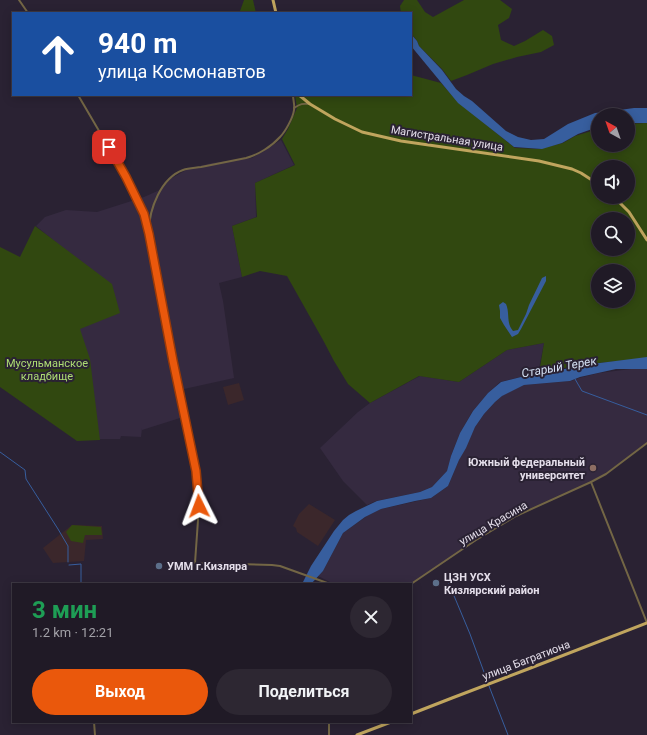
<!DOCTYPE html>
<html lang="ru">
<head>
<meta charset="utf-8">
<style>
  body { margin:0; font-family:Roboto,sans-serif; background:#2d2732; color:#f1f3f6; height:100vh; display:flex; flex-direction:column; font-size:15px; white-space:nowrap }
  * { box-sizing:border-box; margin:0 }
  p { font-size:13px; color:#a2a1a7 }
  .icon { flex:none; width:22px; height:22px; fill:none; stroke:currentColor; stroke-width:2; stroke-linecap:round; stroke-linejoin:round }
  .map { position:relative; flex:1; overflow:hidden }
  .panel { position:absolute; left:12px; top:583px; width:400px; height:140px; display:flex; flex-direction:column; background:#201a26; border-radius:0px; box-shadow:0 2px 10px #0003,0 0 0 1px #3d3843 }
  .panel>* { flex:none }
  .banner { position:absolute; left:12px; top:12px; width:400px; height:84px; border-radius:0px; box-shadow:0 2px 10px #0003,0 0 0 1px #3d3843; background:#1a4fa0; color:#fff; overflow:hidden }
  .needle { width:26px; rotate:320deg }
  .controls { position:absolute; left:591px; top:108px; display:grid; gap:8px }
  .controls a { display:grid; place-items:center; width:44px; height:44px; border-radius:50%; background:#201a26; box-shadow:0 2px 10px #0003,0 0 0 1px #3d3843; font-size:20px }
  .pin { position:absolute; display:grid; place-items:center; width:34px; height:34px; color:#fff; margin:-17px; border-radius:8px; box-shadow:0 2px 6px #0006 }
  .me { position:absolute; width:44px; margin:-22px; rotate:357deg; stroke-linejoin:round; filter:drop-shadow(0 0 3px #0008) }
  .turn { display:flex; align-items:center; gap:14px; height:84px; padding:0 20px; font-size:18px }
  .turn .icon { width:52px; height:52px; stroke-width:2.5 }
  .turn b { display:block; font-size:28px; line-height:34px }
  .round { display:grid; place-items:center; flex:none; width:42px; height:42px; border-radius:21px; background:#2d2732 }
  .overview { display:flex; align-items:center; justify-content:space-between; height:68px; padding:0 20px }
  h1 { font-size:24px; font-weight:700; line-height:30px; color:#1e9e55 }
  .cta { display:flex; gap:8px; margin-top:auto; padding:8px 20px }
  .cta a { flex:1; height:46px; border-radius:24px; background:#ea580c; color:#fff; font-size:16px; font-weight:700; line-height:46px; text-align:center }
  .cta a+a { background:#2d2732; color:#f1f3f6 }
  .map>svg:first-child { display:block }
  .built { fill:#352a40 }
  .education { fill:#3b272b }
  .green { fill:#314810; fill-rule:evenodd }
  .water { fill:#375e9e }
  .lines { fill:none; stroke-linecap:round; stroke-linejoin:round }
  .stream { stroke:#375e9e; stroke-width:1 }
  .minor { stroke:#736645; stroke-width:2 }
  .major { stroke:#c0a55e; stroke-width:3 }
  .route-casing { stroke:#983908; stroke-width:10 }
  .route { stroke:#ea580c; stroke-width:7 }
  .education-dot { fill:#8d6e63; stroke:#2a2233; stroke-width:1.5 }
  .service-dot { fill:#5c6f8a; stroke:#2a2233; stroke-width:1.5 }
  .labels { text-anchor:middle; stroke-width:4; stroke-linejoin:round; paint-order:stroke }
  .street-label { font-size:11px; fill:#e5dfeb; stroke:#2a2233 }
  .park-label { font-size:11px; fill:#addc73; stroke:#2a2233 }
  .poi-label { font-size:11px; font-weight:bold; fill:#e5dfeb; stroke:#2a2233; text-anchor:start }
  .water-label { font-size:12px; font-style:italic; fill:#d4e0f3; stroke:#2a2233 }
</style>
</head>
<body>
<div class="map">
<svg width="647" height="735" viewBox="0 0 647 735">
  <rect width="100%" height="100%" fill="#2a2233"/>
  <g class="built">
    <polygon points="281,140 294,165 255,183 256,217 232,226 242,277 219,283 223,301 234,378 184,389 180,418 142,430 142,428 141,437 121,436 120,439 99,439 77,329 109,286 36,226 45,217 66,210 97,212 144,197 162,189 170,179 188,169 212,163 252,158"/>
    <polygon points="544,343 538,373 516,378 500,382 488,393 472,412 460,433 452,453 447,471 432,487 420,492 376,501 367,505 343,481 320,448 358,412 370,403 420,376 459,382 507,350"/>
    <polygon points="631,369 647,369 647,442 602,476 518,514 410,584 332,583 318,576 323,571 343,533 367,516 381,509 431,498 448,486 459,460 475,427 484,414 495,402 503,395 524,385 571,381 579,378 599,373"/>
  </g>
  <g class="education">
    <polygon points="239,383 244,400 228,405 223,387"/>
    <polygon points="309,504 335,520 318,546 297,532 296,528 293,526 299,514"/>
    <polygon points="72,525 102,526 103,539 86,540 84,561 53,563 43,548"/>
  </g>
  <g class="green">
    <polygon points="244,0 253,0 256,13 238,13 240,11"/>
    <polygon points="404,0 417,0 425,12 433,17 464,0 500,0 512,9 509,18 498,25 501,40 514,46 525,41 543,30 552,36 554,45 541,52 517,57 493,64 467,75 451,81 442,69 419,46 417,41 411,33 411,13 401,13 400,6"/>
    <path d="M411,75L441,83L458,102L515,148L539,149L563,143L575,136L598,129V145H628V124L647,123V358L580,365L539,373L544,343L507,350L459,382L419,376L370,403L348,384L334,361L323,340L287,276L260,271L242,277L232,226L257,217L255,183L295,165L282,139L288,129L297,108L295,95H411ZM598,167H628V197H598ZM598,219H628V249H598ZM598,271H628V301H598Z"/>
    <polygon points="35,226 112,284 120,313 80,329 90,359 100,440 77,441 0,387 0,247 20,257"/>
    <polygon points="72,525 101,527 102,535 85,535 83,543 71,541 66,532"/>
  </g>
  <g class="water">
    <polygon points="411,34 417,41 419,46 442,70 456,89 464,96 472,101 506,131 518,137 531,140 544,139 568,124 595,113 605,112 634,108 647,108 647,123 628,123 628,115 598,115 598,127 578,134 562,143 542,149 514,147 458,103 411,46"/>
    <path d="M546,276V281L521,329L518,334L512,337L504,325L500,318V311L499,305L503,302L506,304C510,313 506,323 513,331L518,330L526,314L529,305L542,278Z"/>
    <polygon points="647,357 647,369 616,369 580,377 570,381 524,385 502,396 495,402 484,414 475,427 466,448 459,460 448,486 431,498 415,501 381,509 365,517 343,533 323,571 311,584 302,584 311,566 334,531 343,520 349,515 356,511 377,501 420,492 432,487 447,471 451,456 460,433 473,411 488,393 501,382 521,377 592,364"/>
  </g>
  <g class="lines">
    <g class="stream">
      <polyline points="575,379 582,391 647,415"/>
      <polyline points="0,452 25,470 26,479 58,529 68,546 68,562"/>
      <polyline points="69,565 81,564 81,584"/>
      <polyline points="447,579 470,634 488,683"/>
      <polyline points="489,686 508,735"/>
    </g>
    <g class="minor">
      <polyline points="19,0 28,13"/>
      <polyline points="78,95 126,177 144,214 149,234 173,361 196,471 199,506 195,563 272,565 280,566 330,584"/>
      <path d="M294,108C300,104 303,103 310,104"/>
      <path d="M149,231C149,209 161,178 183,170C189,168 195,168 201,167C216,164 231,161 246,158C258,155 272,146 280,137C285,132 293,118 294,110C295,105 293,100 293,95"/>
      <polyline points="591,482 647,623"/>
      <polyline points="411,584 476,540 516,516 591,482 606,474 647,443"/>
      <polyline points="94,722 95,735"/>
      <polyline points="329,735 329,722"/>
    </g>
    <g class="major">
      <polyline points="273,0 276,13"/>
      <polyline points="299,95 310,104 335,119 362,132 401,141 539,161 572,169 581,173 598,184"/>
      <polyline points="614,197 629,212 647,240"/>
      <polyline points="411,714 452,698 528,669 647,623"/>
      <polyline points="357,735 391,722"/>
    </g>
  </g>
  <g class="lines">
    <defs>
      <polyline id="route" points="109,147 126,177 144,214 149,234 173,361 196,471 199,506"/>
    </defs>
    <use href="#route" class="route-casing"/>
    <use href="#route" class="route"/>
  </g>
  <circle class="education-dot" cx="593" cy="468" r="4"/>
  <g class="service-dot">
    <circle cx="159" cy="566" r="4"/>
    <circle cx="436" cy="583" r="4"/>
  </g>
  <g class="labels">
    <g class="street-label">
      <text transform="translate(447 138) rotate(9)" y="4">Магистральная улица</text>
      <text transform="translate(493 523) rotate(-30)" y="4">улица Красина</text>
      <text transform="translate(526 660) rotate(-21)" y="4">улица Багратиона</text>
    </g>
    <g class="park-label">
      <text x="47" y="367">Мусульманское<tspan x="47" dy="13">кладбище</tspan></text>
    </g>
    <g class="poi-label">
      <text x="585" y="466" text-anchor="end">Южный федеральный<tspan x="585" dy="13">университет</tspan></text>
      <text x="167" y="570">УММ г.Кизляра</text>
      <text x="444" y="581">ЦЗН УСХ<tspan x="444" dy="13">Кизлярский район</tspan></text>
    </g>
    <g class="water-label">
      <text transform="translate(559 367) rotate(-10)" y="4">Старый Терек</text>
    </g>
  </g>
</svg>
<div class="controls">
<a><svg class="needle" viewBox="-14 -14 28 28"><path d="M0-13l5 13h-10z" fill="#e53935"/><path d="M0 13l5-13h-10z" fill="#a2a1a7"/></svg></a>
<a><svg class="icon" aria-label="sound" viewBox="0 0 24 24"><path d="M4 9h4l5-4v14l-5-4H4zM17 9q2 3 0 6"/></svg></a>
<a><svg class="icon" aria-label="search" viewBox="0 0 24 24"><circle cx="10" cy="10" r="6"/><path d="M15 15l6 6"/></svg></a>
<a><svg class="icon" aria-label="layers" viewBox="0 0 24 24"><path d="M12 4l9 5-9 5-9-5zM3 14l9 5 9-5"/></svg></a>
</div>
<div class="pin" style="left:109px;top:147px;background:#d93025"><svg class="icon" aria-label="arrive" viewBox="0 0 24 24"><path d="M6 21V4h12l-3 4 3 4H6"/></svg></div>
<svg class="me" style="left:199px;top:506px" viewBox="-20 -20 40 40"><path d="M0-17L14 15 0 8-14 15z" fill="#ea580c" stroke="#fff" stroke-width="4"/></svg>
<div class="banner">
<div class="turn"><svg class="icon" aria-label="ahead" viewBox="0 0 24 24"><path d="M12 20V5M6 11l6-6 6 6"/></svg><div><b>940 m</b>улица Космонавтов</div></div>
</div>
<section class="panel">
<div class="overview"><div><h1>3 мин</h1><p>1.2 km · 12:21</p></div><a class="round"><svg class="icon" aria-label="close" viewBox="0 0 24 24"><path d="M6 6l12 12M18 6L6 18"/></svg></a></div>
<div class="cta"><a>Выход</a><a>Поделиться</a></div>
</section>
</div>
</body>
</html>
